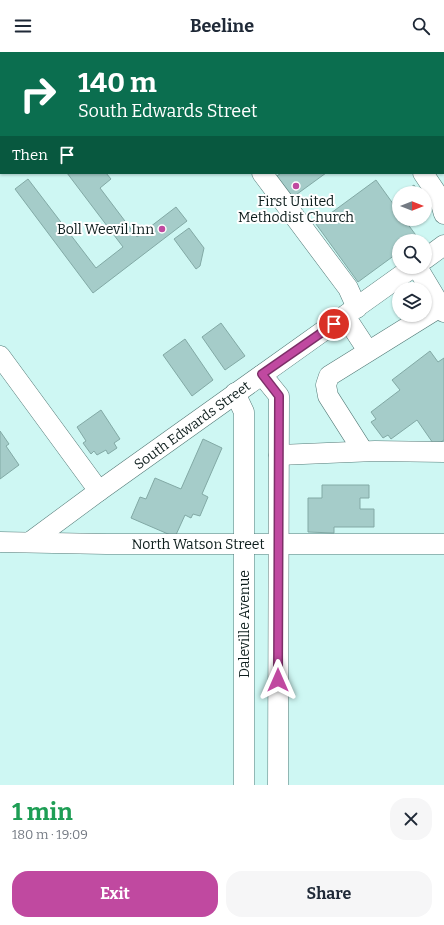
<!DOCTYPE html>
<html lang="en">
<head>
<meta charset="utf-8">
<style>
  body { margin:0; font-family:Bitter,serif; background:#f6f6f7; color:#1f2937; height:100vh; display:flex; flex-direction:column; font-size:15px; white-space:nowrap }
  * { box-sizing:border-box; margin:0 }
  p { font-size:13px; color:#747a83 }
  .icon { flex:none; width:22px; height:22px; fill:none; stroke:currentColor; stroke-width:2; stroke-linecap:round; stroke-linejoin:round }
  .map { position:relative; height:733px; overflow:hidden }
  .details { display:flex; flex-direction:column; background:#fff; flex:1 }
  .details>* { flex:none }
  .guide { position:absolute; left:0px; top:0px; width:444px; height:122px; box-shadow:0 1px 3px #0004; background:#0b6e4f; color:#fff; overflow:hidden }
  .needle { width:26px; rotate:90deg }
  .fabs { position:absolute; left:392px; top:134px; display:grid; gap:8px }
  .fabs a { display:grid; place-items:center; width:40px; height:40px; border-radius:50%; background:#fff; box-shadow:0 1px 3px #0004; font-size:20px }
  .pin { position:absolute; display:grid; place-items:center; width:34px; height:34px; color:#fff; margin:-17px; border:2px solid #fff; border-radius:50%; box-shadow:0 1px 4px #0007 }
  .me { position:absolute; width:44px; margin:-22px; rotate:0deg; stroke-linejoin:round; filter:drop-shadow(0 0 3px #0008) }
  .turn { display:flex; align-items:center; gap:14px; height:84px; padding:0 12px; font-size:18px }
  .turn .icon { width:52px; height:52px; stroke-width:2.5 }
  .turn b { display:block; font-size:28px; line-height:34px }
  .then { display:flex; align-items:center; height:38px; padding:0 12px; background:#0003; gap:8px; font-size:15px }
  .round { display:grid; place-items:center; flex:none; width:42px; height:42px; border-radius:16px; background:#f6f6f7 }
  .headline { display:flex; align-items:center; justify-content:space-between; height:68px; padding:0 12px }
  h1 { font-size:24px; font-weight:700; line-height:30px; color:#1e9e55 }
  .button { display:flex; gap:8px; margin-top:auto; padding:8px 12px }
  .button a { flex:1; height:46px; border-radius:16px; background:#c049a0; color:#fff; font-size:16px; font-weight:700; line-height:46px; text-align:center }
  .button a+a { background:#f6f6f7; color:#1f2937 }
  header { display:flex; justify-content:space-between; align-items:center; height:52px; padding:0 12px; background:#fff; font-size:18px; font-weight:700 }
  .map>svg:first-child { display:block }
  .building { fill:#a5ccc9; stroke:#82a9a5 }
  .lines { fill:none; stroke-linecap:round; stroke-linejoin:round }
  .minor-casing { stroke:#557b78; stroke-width:21 }
  .major-casing { stroke:#52a49e; stroke-width:23 }
  .minor { stroke:#fff; stroke-width:20 }
  .major { stroke:#adf4ef; stroke-width:22 }
  .route-casing { stroke:#7d2f68; stroke-width:10 }
  .route { stroke:#c049a0; stroke-width:7 }
  .poi-dot { fill:#c049a0; stroke:#fff; stroke-width:1.5 }
  .labels { text-anchor:middle; stroke-width:4; stroke-linejoin:round; paint-order:stroke }
  .poi-label { font-size:14px; fill:#0e1e1d; stroke:#fff }
  .street-label { font-size:14px; fill:#0e1e1d; stroke:#fff }
</style>
</head>
<body>
<header><svg class="icon" aria-label="menu" viewBox="0 0 24 24"><path d="M4 6h16M4 12h16M4 18h16"/></svg>Beeline<svg class="icon" aria-label="search" viewBox="0 0 24 24"><circle cx="10" cy="10" r="6"/><path d="M15 15l6 6"/></svg></header>
<div class="map">
<svg width="444" height="733" viewBox="0 0 444 733">
  <rect width="100%" height="100%" fill="#cef7f3"/>
  <g class="building">
    <polygon points="212,0 251,0 211,1"/>
    <polygon points="277,0 351,0 352,1 278,1"/>
    <polygon points="0,1 1,2 0,46"/>
    <polygon points="67,121 106,121 111,127 100,136 137,185 176,155 187,169 93,241 15,137 28,127 96,216 123,195"/>
    <polygon points="281,121 326,121 293,145 277,124"/>
    <polygon points="376,128 394,153 398,151 395,146 399,143 399,167 404,167 418,186 414,189 399,189 399,200 358,230 316,172"/>
    <polygon points="414,133 420,141 402,141"/>
    <polygon points="189,176 204,196 200,214 196,217 174,187"/>
    <polygon points="221,271 245,304 225,318 202,285"/>
    <polygon points="185,287 213,328 192,344 163,303"/>
    <polygon points="430,299 438,310 444,306 444,388 435,394 417,368 391,387 388,383 383,386 371,370 376,367 371,360 400,338 392,328"/>
    <polygon points="101,358 120,387 114,391 117,396 108,402 106,398 97,403 94,399 91,402 83,391 86,389 77,375"/>
    <polygon points="0,379 9,392 6,394 19,413 0,427"/>
    <polygon points="203,387 222,396 202,442 208,445 200,464 193,462 191,466 185,463 175,485 131,466 140,445 146,447 155,426 181,437"/>
    <polygon points="322,433 369,433 369,446 360,446 360,457 374,457 374,475 334,475 334,481 308,480 308,446 322,446"/>
  </g>
  <g class="lines">
    <defs>
      <g id="minor">
        <polyline points="172,0 173,1"/>
        <polyline points="262,121 348,236 357,256"/>
        <polyline points="423,121 439,145 444,162"/>
        <polyline points="425,207 444,193"/>
        <polyline points="417,215 444,260"/>
        <polyline points="345,264 368,299"/>
        <polyline points="0,304 99,439"/>
        <polyline points="262,323 279,344 278,733"/>
        <polyline points="235,341 244,360 244,733"/>
        <polyline points="363,399 328,344 326,333 329,324 440,255"/>
        <polyline points="279,403 375,399 444,400"/>
        <polyline points="0,490 106,492 444,492"/>
        <polyline points="30,490 99,439 413,215"/>
      </g>
      <g id="major">
        <polyline points="140,1 142,0"/>
        <polyline points="0,101 1,101"/>
      </g>
    </defs>
    <use href="#minor" class="minor-casing"/>
    <use href="#major" class="major-casing"/>
    <use href="#minor" class="minor"/>
    <use href="#major" class="major"/>
  </g>
  <g class="lines">
    <defs>
      <polyline id="route" points="278,628 279,344 262,322 334,272"/>
    </defs>
    <use href="#route" class="route-casing"/>
    <use href="#route" class="route"/>
  </g>
  <g class="poi-dot">
    <circle cx="296" cy="134" r="4"/>
    <circle cx="162" cy="177" r="4"/>
  </g>
  <g class="labels">
    <g class="poi-label">
      <text x="296" y="154">First United<tspan x="296" dy="16">Methodist Church</tspan></text>
      <text x="154" y="182" text-anchor="end">Boll Weevil Inn</text>
    </g>
    <g class="street-label">
      <text transform="translate(192 373) rotate(-36)" y="5">South Edwards Street</text>
      <text x="198" y="497">North Watson Street</text>
      <text transform="translate(244 572) rotate(-90)" y="5">Daleville Avenue</text>
    </g>
  </g>
</svg>
<div class="fabs">
<a><svg class="needle" viewBox="-14 -14 28 28"><path d="M0-13l5 13h-10z" fill="#e53935"/><path d="M0 13l5-13h-10z" fill="#747a83"/></svg></a>
<a><svg class="icon" aria-label="search" viewBox="0 0 24 24"><circle cx="10" cy="10" r="6"/><path d="M15 15l6 6"/></svg></a>
<a><svg class="icon" aria-label="layers" viewBox="0 0 24 24"><path d="M12 4l9 5-9 5-9-5zM3 14l9 5 9-5"/></svg></a>
</div>
<div class="pin" style="left:334px;top:272px;background:#d93025"><svg class="icon" aria-label="arrive" viewBox="0 0 24 24"><path d="M6 21V4h12l-3 4 3 4H6"/></svg></div>
<svg class="me" style="left:278px;top:628px" viewBox="-20 -20 40 40"><path d="M0-17L14 15 0 8-14 15z" fill="#c049a0" stroke="#fff" stroke-width="4"/></svg>
<div class="guide">
<div class="turn"><svg class="icon" aria-label="right" viewBox="0 0 24 24"><path d="M7 20v-9h11M14 6l5 5-5 5"/></svg><div><b>140 m</b>South Edwards Street</div></div>
<div class="then">Then<svg class="icon" aria-label="arrive" viewBox="0 0 24 24"><path d="M6 21V4h12l-3 4 3 4H6"/></svg></div>
</div>
</div>
<section class="details">
<div class="headline"><div><h1>1 min</h1><p>180 m · 19:09</p></div><a class="round"><svg class="icon" aria-label="close" viewBox="0 0 24 24"><path d="M6 6l12 12M18 6L6 18"/></svg></a></div>
<div class="button"><a>Exit</a><a>Share</a></div>
</section>
</body>
</html>
